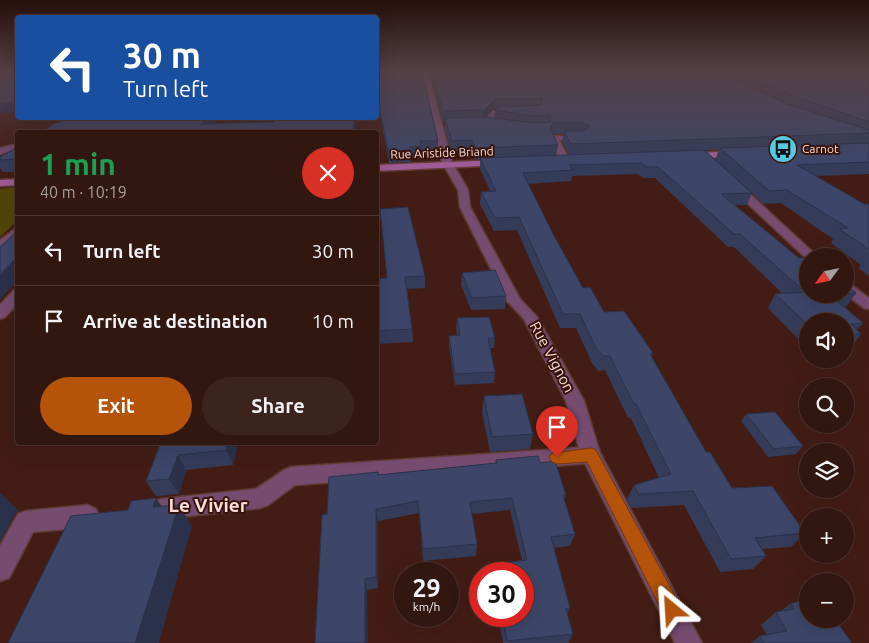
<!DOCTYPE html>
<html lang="en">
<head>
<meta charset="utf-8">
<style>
  body { margin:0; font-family:Ubuntu,sans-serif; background:#3d231e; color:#f1f3f6; height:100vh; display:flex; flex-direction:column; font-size:19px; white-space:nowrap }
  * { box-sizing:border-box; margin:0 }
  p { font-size:16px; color:#a89f9f }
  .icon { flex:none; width:28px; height:28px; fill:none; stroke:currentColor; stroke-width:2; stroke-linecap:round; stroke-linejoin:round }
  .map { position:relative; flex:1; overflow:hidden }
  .sheet { position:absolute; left:15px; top:130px; width:364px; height:315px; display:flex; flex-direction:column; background:#321610; border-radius:5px; box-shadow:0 5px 20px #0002,0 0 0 1px #4d3530 }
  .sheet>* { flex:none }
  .guide { position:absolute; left:15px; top:15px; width:364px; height:105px; border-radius:5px; box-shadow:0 5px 20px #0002,0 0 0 1px #4d3530; background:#1a4fa0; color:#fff; overflow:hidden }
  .needle { width:32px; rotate:237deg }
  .controls { position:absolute; left:799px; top:248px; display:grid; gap:10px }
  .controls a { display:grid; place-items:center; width:55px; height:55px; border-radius:50%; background:#321610; box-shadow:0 5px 20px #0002,0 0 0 1px #4d3530; font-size:25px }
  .speed { position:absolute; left:394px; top:562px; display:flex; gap:10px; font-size:25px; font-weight:700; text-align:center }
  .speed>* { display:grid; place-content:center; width:65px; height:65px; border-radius:50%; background:#321610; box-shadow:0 5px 20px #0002,0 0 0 1px #4d3530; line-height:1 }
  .speed small { font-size:12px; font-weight:400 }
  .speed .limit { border:8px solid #d22; background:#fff; color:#111 }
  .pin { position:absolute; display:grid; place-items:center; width:42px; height:42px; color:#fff; margin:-51px -21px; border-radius:50% 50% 50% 0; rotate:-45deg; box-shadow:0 0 5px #0007 }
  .pin .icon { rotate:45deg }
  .me { position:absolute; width:55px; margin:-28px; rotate:333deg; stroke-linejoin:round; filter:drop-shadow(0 0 4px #0008) }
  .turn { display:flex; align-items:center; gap:18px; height:105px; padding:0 25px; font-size:22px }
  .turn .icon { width:65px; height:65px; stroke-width:2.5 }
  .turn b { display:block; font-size:35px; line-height:42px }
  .round { display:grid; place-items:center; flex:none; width:52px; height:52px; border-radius:26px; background:#3d231e }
  .head { display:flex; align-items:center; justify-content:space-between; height:85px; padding:0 25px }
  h1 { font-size:30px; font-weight:700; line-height:38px; color:#1e9e55 }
  .action { display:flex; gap:10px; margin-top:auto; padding:10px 25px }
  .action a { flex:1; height:58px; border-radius:30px; background:#b45309; color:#fff; font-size:20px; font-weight:700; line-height:58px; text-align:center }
  .action a+a { background:#3d231e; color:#f1f3f6 }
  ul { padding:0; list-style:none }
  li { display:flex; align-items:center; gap:15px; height:70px; padding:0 25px; border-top:1px solid #4d3530 }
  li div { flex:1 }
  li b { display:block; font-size:19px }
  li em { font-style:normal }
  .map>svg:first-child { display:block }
  .green { fill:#544409 }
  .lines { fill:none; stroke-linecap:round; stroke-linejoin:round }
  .lane-casing { stroke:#603c34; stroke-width:3 }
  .street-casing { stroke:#603c34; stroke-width:3 }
  .secondary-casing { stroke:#603c34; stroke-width:3 }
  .lane { fill:#754b6f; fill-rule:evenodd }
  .street { fill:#754b6f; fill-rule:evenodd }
  .secondary { fill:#9f5b95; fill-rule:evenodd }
  .wall { fill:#343c5a; fill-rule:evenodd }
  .shaded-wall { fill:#2b314a }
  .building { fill:#3d4669; stroke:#2b314a }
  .route { fill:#b45309; stroke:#753606 }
  .labels { text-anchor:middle; stroke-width:4; stroke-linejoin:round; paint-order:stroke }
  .far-poi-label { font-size:12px; fill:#f9dfd9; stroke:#38130c; text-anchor:start }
  .far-street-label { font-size:12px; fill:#f9dfd9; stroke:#38130c }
  .street-label { font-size:15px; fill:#f9dfd9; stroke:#38130c }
  .near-neighbourhood-label { font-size:19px; font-weight:bold; fill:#f9dfd9; stroke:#38130c }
</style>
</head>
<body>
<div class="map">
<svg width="869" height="643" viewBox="0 0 869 643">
  <rect width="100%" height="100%" fill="#431d15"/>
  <polygon class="green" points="17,187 17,221 0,237 0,189"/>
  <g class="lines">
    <defs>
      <g id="lane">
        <polygon points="514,110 517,110 517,114 496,115 489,126 482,124 491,111"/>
        <polygon points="551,136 582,136 586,138 582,140 559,140 570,161 565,164 560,161 550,138"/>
        <polygon points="18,290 18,303 5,317 0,319 0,305 13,291"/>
        <polygon points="591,447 598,449 601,455 598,461 591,463 295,485 268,505 260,508 161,519 153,516 150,509 153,502 161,499 256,489 284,470 291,467"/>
        <polygon points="88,505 96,509 99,516 96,523 88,527 33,532 9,578 0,581 0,546 18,514 26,511"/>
      </g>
      <g id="street">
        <polygon points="422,72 428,72 452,162 468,190 470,207 520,299 537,317 584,401 600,453 702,643 675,643 581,455 566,401 524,319 507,301 460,207 458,190 442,162"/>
        <polygon points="18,144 18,149 0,154 0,148"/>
        <polygon points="735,183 739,184 817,256 808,256 807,259 731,188 730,186"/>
        <polygon points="18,227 18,237 4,249 0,250 0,240"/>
        <polygon points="845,283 850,284 869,298 869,309 864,308 845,294"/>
      </g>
      <g id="secondary">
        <polygon points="738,151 741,152 741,156 691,159 687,156 691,153"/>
        <polygon points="500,160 505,163 503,165 376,171 376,165"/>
        <polygon points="18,179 18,185 0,186 0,180"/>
      </g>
    </defs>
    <use href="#lane" class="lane-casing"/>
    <use href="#street" class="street-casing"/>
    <use href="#secondary" class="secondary-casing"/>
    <use href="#lane" class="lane"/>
    <use href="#street" class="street"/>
    <use href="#secondary" class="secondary"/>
  </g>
  <g class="wall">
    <polygon points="376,72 438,141 438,152 422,153 422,158 411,158 411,162 389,163 376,91"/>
    <path d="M430,72H869V174L816,176L864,204H869V276L858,268L861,265L831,243L833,239L781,203L763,204L752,193L747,205H735L799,258L856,293L846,307H844L863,323L857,330L861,334L851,348H845V321H808V349L768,308L775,294H783L734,247H728L655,178H643L638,174L572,176L571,181L528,184L552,232L583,288L604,312L653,353L651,357L706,452L732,488L805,533L791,547L762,549L766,556L753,569L720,572L684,505L631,508L627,499L634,485L659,478L631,418H628L605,370L598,371L592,363L576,328H560L517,230L494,231L480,204L481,192L490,191L480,169V159H475L472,151L451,152L445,129V121H443ZM494,109H496L495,110L494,118L486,117ZM553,134H563L562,142L569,155H556L558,145ZM705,150H719L715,160Z"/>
    <polygon points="18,147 18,172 3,172 0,168 0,157"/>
    <polygon points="462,273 506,296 505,309 471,310 461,285"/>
    <polygon points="425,276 425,288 407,289 412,329 413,342 376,344 376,279"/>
    <polygon points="457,318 495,338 494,348 490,348 495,372 494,383 455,385 449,346 449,336 457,336 456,328"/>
    <polygon points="484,396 533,434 530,449 490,452 482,412"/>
    <polygon points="746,414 803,446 796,454 768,457 741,421"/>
    <polygon points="161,442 238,442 233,465 186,470 179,494 156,496 146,481"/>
    <polygon points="496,460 540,463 566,495 564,501 575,534 570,546 554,548 570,608 567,614 573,634 568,643 503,643 498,616 522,616 522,574 491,574 493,564 522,560 510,510 472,514 477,544 476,556 423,561 419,513 378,521 378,588 367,590 327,514 378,475 495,463"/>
    <polygon points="791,603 852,643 751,643 760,636 767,635 761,625 776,612 780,612"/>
  </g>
  <g class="shaded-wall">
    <polygon points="495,99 494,109 483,120 484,110"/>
    <polygon points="18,102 18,112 0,113 0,103"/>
    <polygon points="206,118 218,118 206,132 201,124"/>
    <polygon points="354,118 356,118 355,132 353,132"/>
    <polygon points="18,256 18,280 0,300 0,275"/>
    <polygon points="228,442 238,442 233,465 226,450"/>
    <polygon points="178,455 186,470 179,494 169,479"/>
    <polygon points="0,493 19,511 16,513 0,542"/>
    <polygon points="156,498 170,519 153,507"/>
    <polygon points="179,505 192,526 159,643 135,643"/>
    <polygon points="376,509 378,521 378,588 376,577"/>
    <polygon points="365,579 367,590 368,643 365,643"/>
  </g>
  <g class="building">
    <polygon points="18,72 18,102 0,103 0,73"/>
    <polygon points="376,72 422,72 438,141 420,141 422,146 409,147 411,150 388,151 376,86"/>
    <polygon points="432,72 719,72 787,104 869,130 869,133 571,144 564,131 584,131 590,126 584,123 553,123 550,128 558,145 476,148 472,140 452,141 445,118 487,117 533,123 550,122 551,116 549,115 533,116 495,110 498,107 541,105 543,98 495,99 484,110 443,111"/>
    <polygon points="738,72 869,72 869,122 794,96"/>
    <polygon points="73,118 206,118 201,124 274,122 276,118 354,118 353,132 41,132 56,123"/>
    <polygon points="869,143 869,162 797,165 864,204 869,204 869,249 839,229 848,228 787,190 769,191 720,148"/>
    <polygon points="18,147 18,159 0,160 0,157"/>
    <polygon points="704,150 752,193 721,194 799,258 808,257 808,294 845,294 845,284 856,293 830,295 863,323 851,324 861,334 845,335 845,321 808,321 808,325 775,294 805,292 740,234 734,234 658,167 646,167 641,163 569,165 573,170 523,173 552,232 583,288 590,287 604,312 624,311 653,353 650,354 706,452 710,452 732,488 772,486 805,533 755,538 766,556 731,559 693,491 638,494 634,485 671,474 636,404 634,404 610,356 603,356 596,348 580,314 563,314 519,217 495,218 481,192 496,191 480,158"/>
    <polygon points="408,207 425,276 405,277 412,329 376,331 376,279 387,278 380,209"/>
    <polygon points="16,232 18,233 18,256 0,275 0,247"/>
    <polygon points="495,270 506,296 472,298 462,273"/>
    <polygon points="489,317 495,338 488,338 495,372 455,374 449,336 460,335 457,318"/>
    <polygon points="522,394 533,434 492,437 484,396"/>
    <polygon points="775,412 803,446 774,449 746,414"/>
    <polygon points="161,442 228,442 226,450 178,455 169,479 146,481"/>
    <polygon points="538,456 540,463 555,461 566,495 563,495 575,534 551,537 570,608 566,609 573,634 507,641 502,616 522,616 522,574 495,574 493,564 527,560 512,498 470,502 477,544 423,549 418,501 376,509 376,577 365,579 365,643 315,643 322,515 327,514 329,477 378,472 378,475 497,463 496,460"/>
    <polygon points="156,498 153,507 179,505 135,643 8,643 71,516 128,510 131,501"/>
    <polygon points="808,600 808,619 835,619 852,643 764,643 760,636 787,631 776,612 794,609 791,603"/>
  </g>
  <linearGradient id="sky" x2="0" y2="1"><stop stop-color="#25100c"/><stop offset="0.44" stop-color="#554046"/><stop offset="1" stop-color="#554046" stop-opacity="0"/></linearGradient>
  <rect width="869" height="162" fill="url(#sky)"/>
  <polygon class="route" points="591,448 596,450 679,603 682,610 679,617 672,620 665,617 587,462 557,464 552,462 549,457 552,453"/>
  <defs>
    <symbol id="bus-disc" viewBox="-11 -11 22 22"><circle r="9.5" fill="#56c9e0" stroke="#38130c"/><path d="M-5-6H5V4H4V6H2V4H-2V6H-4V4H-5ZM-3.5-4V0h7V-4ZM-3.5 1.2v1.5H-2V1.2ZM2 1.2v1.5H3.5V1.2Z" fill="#111"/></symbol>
  </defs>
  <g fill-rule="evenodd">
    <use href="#bus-disc" x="767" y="133" width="32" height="32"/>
  </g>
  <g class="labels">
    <g class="far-poi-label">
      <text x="802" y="153">Carnot</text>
    </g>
    <g class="far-street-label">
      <text transform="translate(442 153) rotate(-2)" y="4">Rue Aristide Briand</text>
    </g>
    <g class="street-label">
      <text transform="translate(552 357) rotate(62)" y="5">Rue Vignon</text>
    </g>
    <g class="near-neighbourhood-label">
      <text x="208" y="512">Le Vivier</text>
    </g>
  </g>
</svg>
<div class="controls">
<a><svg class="needle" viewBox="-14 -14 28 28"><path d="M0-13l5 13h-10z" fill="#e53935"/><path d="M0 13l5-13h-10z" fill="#a89f9f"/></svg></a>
<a><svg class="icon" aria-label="sound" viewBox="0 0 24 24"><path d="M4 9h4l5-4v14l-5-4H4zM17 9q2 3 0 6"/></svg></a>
<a><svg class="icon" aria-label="search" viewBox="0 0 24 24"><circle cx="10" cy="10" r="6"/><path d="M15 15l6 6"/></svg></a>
<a><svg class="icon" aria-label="layers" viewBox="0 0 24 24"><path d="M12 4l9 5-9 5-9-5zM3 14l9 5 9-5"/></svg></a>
<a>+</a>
<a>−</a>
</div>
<div class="speed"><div>29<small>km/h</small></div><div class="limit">30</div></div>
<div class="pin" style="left:557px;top:457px;background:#d93025"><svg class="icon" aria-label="arrive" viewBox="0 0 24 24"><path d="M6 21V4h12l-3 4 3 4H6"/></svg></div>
<svg class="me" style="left:672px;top:610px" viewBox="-20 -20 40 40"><path d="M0-17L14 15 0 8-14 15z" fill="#b45309" stroke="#fff" stroke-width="4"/></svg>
<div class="guide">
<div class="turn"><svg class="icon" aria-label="left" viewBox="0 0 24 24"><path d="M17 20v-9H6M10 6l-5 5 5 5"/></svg><div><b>30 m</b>Turn left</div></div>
</div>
<section class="sheet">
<div class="head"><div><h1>1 min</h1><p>40 m · 10:19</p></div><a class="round" style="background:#d93025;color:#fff"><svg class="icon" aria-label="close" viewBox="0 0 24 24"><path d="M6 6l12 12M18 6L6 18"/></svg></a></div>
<ul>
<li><svg class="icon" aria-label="left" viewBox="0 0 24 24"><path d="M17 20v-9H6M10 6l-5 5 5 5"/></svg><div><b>Turn left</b></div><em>30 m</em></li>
<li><svg class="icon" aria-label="arrive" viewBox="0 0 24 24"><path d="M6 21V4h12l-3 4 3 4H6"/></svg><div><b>Arrive at destination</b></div><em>10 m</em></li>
</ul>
<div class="action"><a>Exit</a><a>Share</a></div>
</section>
</div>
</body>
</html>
